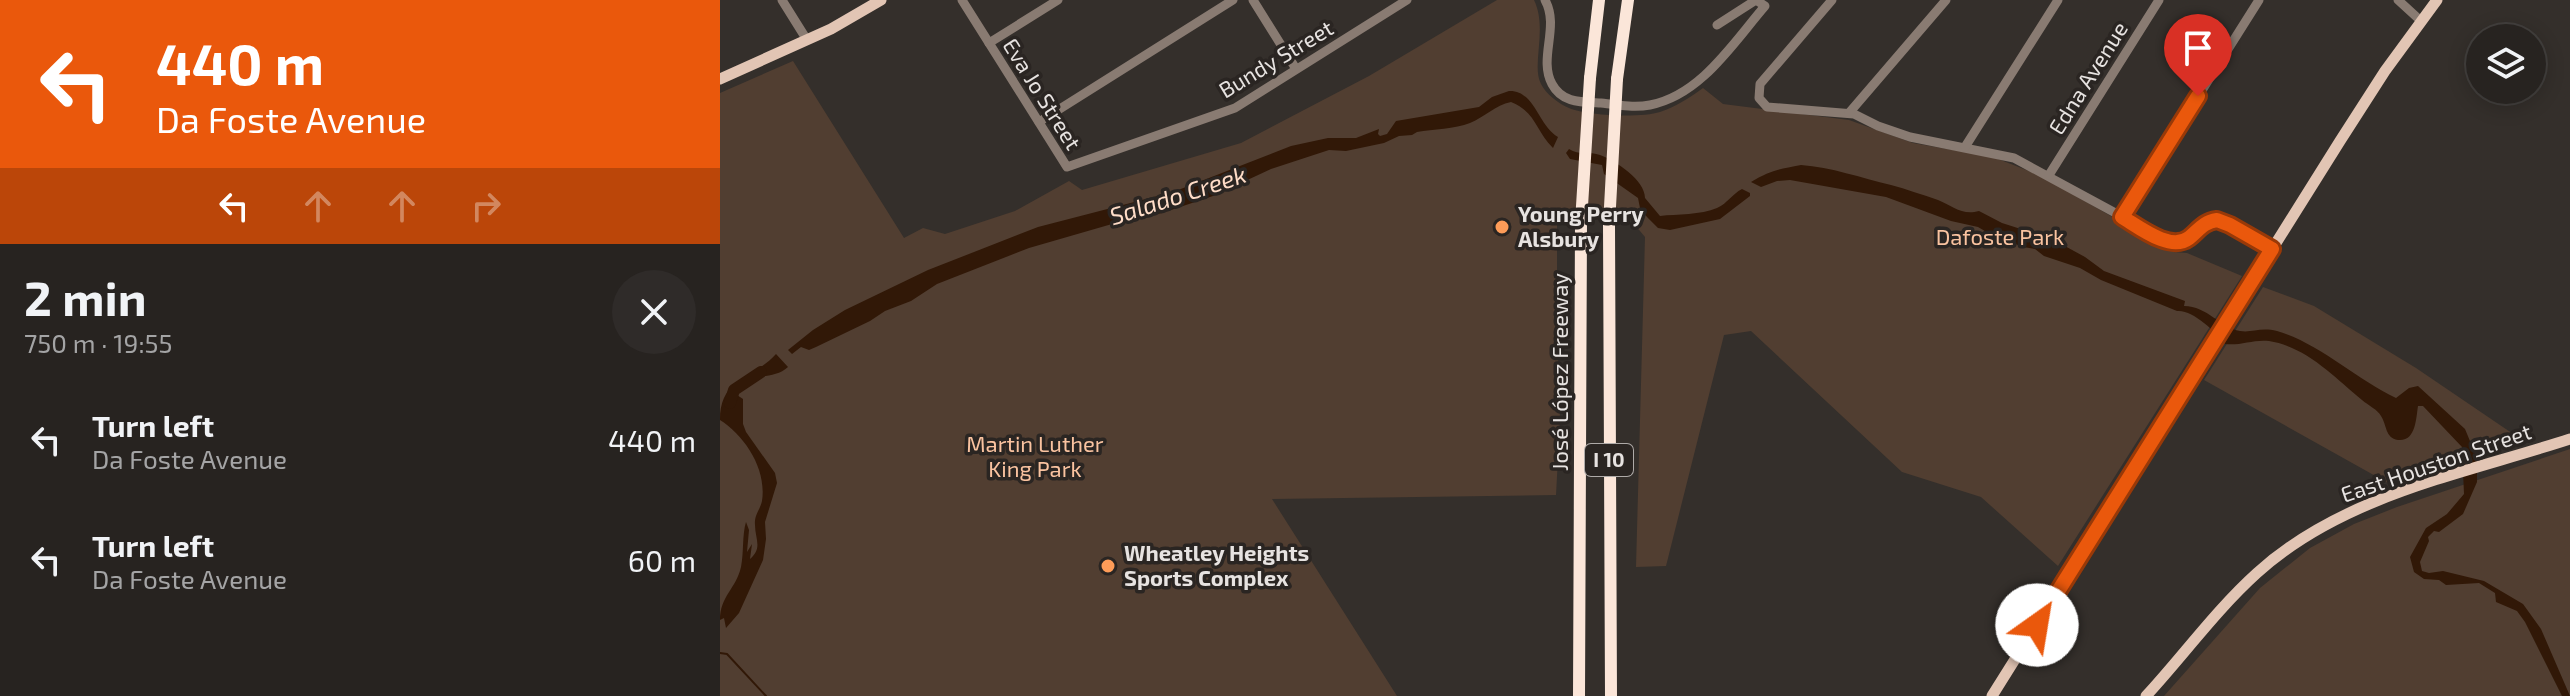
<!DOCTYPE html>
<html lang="en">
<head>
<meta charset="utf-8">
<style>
  body { margin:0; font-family:"Exo 2",sans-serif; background:#2f2b29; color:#f1f3f6; height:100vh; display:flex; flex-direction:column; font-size:30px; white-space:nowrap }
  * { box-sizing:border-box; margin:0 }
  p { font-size:26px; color:#a4a4a5 }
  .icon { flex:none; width:44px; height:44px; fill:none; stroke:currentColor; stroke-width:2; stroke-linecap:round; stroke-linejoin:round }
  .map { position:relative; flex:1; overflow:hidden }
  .side { display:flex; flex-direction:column; background:#272320; width:720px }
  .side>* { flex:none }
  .top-card { background:#ea580c; color:#fff; overflow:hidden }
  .controls { position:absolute; left:1746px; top:24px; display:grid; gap:16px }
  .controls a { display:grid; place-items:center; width:80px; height:80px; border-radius:50%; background:#272320; box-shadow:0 4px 20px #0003,0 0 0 2px #43403e; font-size:40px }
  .pin { position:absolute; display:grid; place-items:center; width:68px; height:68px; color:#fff; margin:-82px -34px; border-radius:50% 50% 50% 0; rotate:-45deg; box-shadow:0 0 8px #0007 }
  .pin .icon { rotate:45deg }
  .me { position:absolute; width:88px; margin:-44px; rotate:32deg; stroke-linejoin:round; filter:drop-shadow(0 0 6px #0008) }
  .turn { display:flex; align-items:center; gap:28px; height:168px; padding:0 24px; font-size:36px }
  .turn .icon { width:104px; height:104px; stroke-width:2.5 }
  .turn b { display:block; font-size:56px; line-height:68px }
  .lanes { display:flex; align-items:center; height:76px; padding:0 24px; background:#0003; justify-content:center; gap:40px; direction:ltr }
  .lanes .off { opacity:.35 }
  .round { display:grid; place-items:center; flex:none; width:84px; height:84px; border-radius:42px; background:#2f2b29 }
  .overview { display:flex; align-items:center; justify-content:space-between; height:136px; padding:0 24px }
  h1 { font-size:48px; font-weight:700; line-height:60px }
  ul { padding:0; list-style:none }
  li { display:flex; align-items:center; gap:24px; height:120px; padding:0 24px }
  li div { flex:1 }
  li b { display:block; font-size:30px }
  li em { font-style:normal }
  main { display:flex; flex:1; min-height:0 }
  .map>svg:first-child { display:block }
  .green { fill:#513e31 }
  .water { fill:#311807 }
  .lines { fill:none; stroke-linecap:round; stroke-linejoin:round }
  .stream { stroke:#311807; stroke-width:2 }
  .river { stroke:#311807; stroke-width:12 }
  .minor { stroke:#897b72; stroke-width:9 }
  .major { stroke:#e2c5b4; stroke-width:11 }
  .highway { stroke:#fbe6d9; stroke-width:12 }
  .highway-bridge { stroke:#fbe6d9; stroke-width:12 }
  .route-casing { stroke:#983908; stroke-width:20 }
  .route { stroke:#ea580c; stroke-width:14 }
  .poi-dot { fill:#fe9c58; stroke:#2a2522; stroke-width:3 }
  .labels { text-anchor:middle; stroke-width:7; stroke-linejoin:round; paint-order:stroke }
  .shield { fill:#2a2522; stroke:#aeaaa8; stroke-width:2 }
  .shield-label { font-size:20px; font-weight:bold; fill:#e7e3e1 }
  .street-label { font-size:22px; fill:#e7e3e1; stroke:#2a2522 }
  .poi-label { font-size:22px; font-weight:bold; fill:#e7e3e1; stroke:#2a2522; text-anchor:start }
  .park-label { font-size:22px; fill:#fac3a0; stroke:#2a2522 }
  .water-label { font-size:24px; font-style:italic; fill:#ffddc8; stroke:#2a2522 }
</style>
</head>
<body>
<main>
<section class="side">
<div class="top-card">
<div class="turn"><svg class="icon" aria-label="left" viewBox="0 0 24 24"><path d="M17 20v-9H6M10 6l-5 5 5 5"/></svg><div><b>440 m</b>Da Foste Avenue</div></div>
<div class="lanes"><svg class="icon" aria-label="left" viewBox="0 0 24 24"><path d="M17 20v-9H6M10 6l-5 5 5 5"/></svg><svg class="icon off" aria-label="ahead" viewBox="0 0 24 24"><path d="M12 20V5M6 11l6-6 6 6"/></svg><svg class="icon off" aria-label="ahead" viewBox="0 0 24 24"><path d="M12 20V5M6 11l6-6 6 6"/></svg><svg class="icon off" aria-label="right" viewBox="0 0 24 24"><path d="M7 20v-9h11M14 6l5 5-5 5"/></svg></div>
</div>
<div class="overview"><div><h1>2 min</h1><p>750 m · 19:55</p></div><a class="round"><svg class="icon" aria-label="close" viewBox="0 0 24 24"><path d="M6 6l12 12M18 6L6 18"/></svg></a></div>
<ul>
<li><svg class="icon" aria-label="left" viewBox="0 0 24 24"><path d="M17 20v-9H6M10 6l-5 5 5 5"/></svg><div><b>Turn left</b><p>Da Foste Avenue</p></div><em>440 m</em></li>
<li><svg class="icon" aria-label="left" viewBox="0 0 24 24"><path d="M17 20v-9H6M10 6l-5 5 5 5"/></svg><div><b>Turn left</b><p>Da Foste Avenue</p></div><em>60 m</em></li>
</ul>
</section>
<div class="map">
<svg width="1850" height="696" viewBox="0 0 1850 696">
  <rect width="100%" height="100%" fill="#342f2b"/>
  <g class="green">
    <path d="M777,0H814C828,29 811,65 821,84C826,94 839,104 849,108C868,116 921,118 940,112C957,106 969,98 983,88L1003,104L1129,120L1193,143L1273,157L1319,175L1454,252L1467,253L1522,276L1338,566L1261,497L1182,472L1031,331L1004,335L946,566L916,567L925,237L910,219L837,218V326L840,420L836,495L552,499L677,696H0V93L73,61L184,238L203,228L225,234L295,211L349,181L362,190L521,143L649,76Z"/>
    <polygon points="1543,287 1594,306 1696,368 1802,440 1668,483 1484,380"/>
    <polygon points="1850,449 1850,696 1444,696 1540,588 1590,548 1634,524 1677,507"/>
  </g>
  <g class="water">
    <path d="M789,91C815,90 818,126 838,137L833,148C815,130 816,112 791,102C775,105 765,117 750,123C735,129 713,129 697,132L692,135L679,136L664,143L626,151L609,150L551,169L493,196L442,213L392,224L309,248L217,284L191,301L165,311L150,321L96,347L89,350L81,347L72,354L68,350L93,330L125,310L208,270L318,227L453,192L571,146L608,138H636L659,129L658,134L660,136L667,134L676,121L759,107L772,97Z"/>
    <path d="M849,149C859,156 870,151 880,155C896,161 925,180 925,198L940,216C957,214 981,215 997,208C1008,203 1012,194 1022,189L1030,193V196L1000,219L950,230L938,228L927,217L920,208L918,198L884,174L882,165L850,159L846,153Z"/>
    <path d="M1081,165C1111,167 1141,178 1171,185C1186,189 1203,195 1218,200C1233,206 1242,216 1259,211L1282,223L1332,239L1365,257L1384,271L1465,301L1464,306C1487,306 1501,328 1520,331C1532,333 1540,327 1557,331C1599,343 1636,379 1676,398L1689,388L1698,386L1745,429L1757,458V482L1743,514L1719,532L1714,531L1708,537L1709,541L1700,562L1702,571L1709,573L1723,571L1764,581L1803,604L1821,629L1850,696H1842L1805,622L1797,611L1776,602L1775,593L1759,583L1726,585L1719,580L1704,579L1694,572L1690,557L1706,528L1727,514L1744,494L1742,447L1703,406H1698C1696,418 1696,442 1678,440C1665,438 1667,425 1661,416C1658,410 1648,405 1642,400C1614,377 1587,347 1549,341C1534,339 1520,346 1505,344C1496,332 1472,309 1457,311L1381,280L1360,268L1324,256L1315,249L1303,247L1270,234L1258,227L1231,221L1166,197L1070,180L1057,181L1041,187L1031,182C1051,170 1060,169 1081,165Z"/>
    <path d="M56,354L68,367C52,382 26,370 14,393L23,399V424L26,432L55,473L57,483L45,522L46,539L43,560L19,613L6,628L4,618L0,620C0,596 16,589 21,567C24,552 22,535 26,522L29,530L27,552L32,544L30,559C43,548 35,539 35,525C34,515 40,510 42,501C47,469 25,436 0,420C0,377 33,380 56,354Z"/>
  </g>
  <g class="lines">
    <polyline class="stream" points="0,653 7,654 46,696"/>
    <polyline class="river" points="10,403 14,390 41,372"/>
    <g class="minor">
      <polyline points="62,0 87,40"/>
      <polyline points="242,0 347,167 515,108 687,0"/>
      <polyline points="533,0 576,69"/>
      <path d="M825,0C840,27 818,58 832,84C842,103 861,102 881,103C897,105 914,108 930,105C981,95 1013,43 1045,6L1036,0L997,25"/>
      <path d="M1112,0L1040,84L1039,98L1047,107L1134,114L1158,126L1190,137L1294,158L1449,242C1471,244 1477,223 1497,220L1510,225L1552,249"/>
      <polyline points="1678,0 1701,21"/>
      <polyline points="269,43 338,0"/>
      <polyline points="1129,113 1226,0"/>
      <polyline points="319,122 513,0"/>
      <polyline points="1245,147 1338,0"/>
      <polyline points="1329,175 1439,0"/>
      <polyline points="1402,217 1539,0"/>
    </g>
    <g class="major">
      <polyline points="0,79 111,29 161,0"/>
      <polyline points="1272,696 1620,141 1665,71 1717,0"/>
      <path d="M1426,696C1463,656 1496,610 1537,573C1623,495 1743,474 1850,439"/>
    </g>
    <g class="highway">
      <polyline points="870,78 879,0"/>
      <polyline points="897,79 908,0"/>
      <polyline points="889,225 891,696"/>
      <polyline points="859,696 861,222"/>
    </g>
    <g class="highway-bridge">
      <polyline points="861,222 870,78"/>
      <polyline points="889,225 897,79"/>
    </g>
  </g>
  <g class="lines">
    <defs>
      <path id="route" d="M1317,625L1552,249L1510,225L1497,220C1483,222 1479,230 1469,238C1450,252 1419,227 1402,217L1478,96"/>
    </defs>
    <use href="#route" class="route-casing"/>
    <use href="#route" class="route"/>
  </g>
  <g class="poi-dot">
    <circle cx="782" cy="227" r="8"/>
    <circle cx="388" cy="566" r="8"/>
  </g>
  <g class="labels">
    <rect class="shield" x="865" y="444" width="48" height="32" rx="6"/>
    <g class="shield-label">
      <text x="889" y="467">I 10</text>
    </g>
    <g class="street-label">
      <text transform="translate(556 59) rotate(-31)" y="8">Bundy Street</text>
      <text transform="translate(1368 78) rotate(-58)" y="8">Edna Avenue</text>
      <text transform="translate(322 94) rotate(58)" y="8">Eva Jo Street</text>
      <text transform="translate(840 372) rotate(-90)" y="8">José López Freeway</text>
      <text transform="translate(1716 463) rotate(-19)" y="8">East Houston Street</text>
    </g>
    <g class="poi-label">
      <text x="798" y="222">Young Perry<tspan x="798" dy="25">Alsbury</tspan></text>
      <text x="404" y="561">Wheatley Heights<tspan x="404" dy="25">Sports Complex</tspan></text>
    </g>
    <g class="park-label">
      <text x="1280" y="245">Dafoste Park</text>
      <text x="315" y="452">Martin Luther<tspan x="315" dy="25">King Park</tspan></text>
    </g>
    <g class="water-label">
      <text transform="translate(458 196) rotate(-18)" y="8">Salado Creek</text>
    </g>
  </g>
</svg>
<div class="controls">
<a><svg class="icon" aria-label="layers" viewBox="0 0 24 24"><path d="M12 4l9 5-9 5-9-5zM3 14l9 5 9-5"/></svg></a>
</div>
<div class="pin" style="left:1478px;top:96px;background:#d93025"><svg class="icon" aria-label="arrive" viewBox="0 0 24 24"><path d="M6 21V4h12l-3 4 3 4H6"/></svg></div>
<svg class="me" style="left:1317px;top:625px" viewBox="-20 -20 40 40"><circle r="19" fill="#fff"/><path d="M0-13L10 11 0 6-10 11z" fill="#ea580c"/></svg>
</div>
</main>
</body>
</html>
